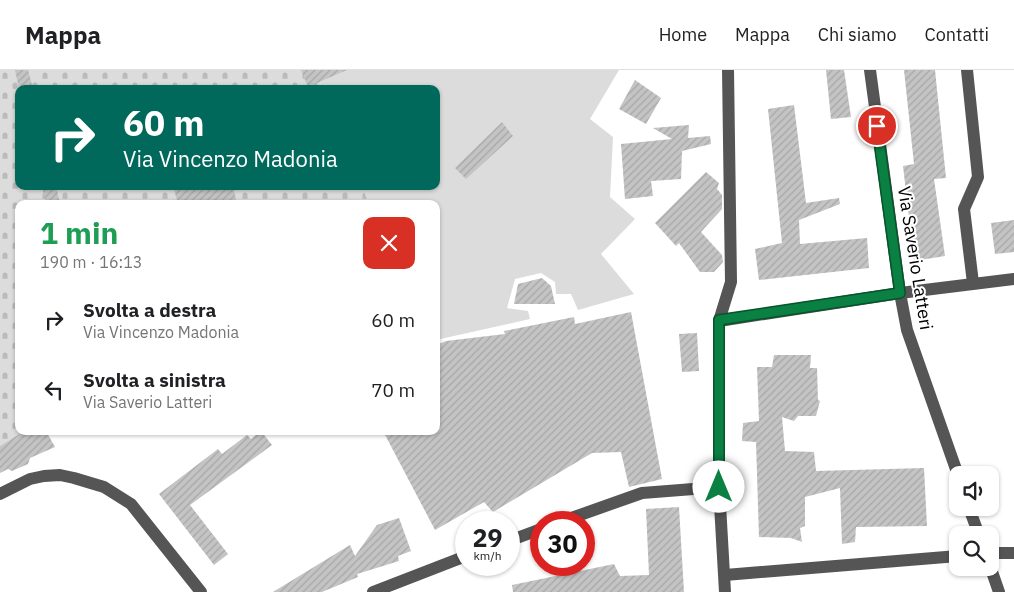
<!DOCTYPE html>
<html lang="it">
<head>
<meta charset="utf-8">
<style>
  body { margin:0; font-family:"IBM Plex Sans",sans-serif; background:#f2f2f2; color:#202124; height:100vh; display:flex; flex-direction:column; font-size:19px; white-space:nowrap }
  * { box-sizing:border-box; margin:0 }
  p { font-size:16px; color:#757577 }
  .icon { flex:none; width:28px; height:28px; fill:none; stroke:currentColor; stroke-width:2; stroke-linecap:round; stroke-linejoin:round }
  .map { position:relative; flex:1; overflow:hidden }
  .panel { position:absolute; left:15px; top:130px; width:425px; height:235px; display:flex; flex-direction:column; background:#fff; border-radius:10px; box-shadow:0 1px 4px #0004 }
  .panel>* { flex:none }
  .banner { position:absolute; left:15px; top:15px; width:425px; height:105px; border-radius:10px; box-shadow:0 1px 4px #0004; background:#00695c; color:#fff; overflow:hidden }
  .controls { position:absolute; left:949px; top:396px; display:grid; gap:10px }
  .controls a { display:grid; place-items:center; width:50px; height:50px; border-radius:10px; background:#fff; box-shadow:0 1px 4px #0004; font-size:25px }
  .speed { position:absolute; left:455px; top:441px; display:flex; gap:10px; font-size:25px; font-weight:700; text-align:center }
  .speed>* { display:grid; place-content:center; width:65px; height:65px; border-radius:50%; background:#fff; box-shadow:0 1px 4px #0004; line-height:1 }
  .speed small { font-size:12px; font-weight:400 }
  .speed .limit { border:8px solid #d22; background:#fff; color:#111 }
  .pin { position:absolute; display:grid; place-items:center; width:42px; height:42px; color:#fff; margin:-21px; border:2px solid #fff; border-radius:50%; box-shadow:0 1px 5px #0007 }
  .me { position:absolute; width:55px; margin:-28px; rotate:0deg; stroke-linejoin:round; filter:drop-shadow(0 0 4px #0008) }
  .turn { display:flex; align-items:center; gap:18px; height:105px; padding:0 25px; font-size:22px }
  .turn .icon { width:65px; height:65px; stroke-width:2.5 }
  .turn b { display:block; font-size:35px; line-height:42px }
  .round { display:grid; place-items:center; flex:none; width:52px; height:52px; border-radius:10px; background:#f2f2f2 }
  .headline { display:flex; align-items:center; justify-content:space-between; height:85px; padding:0 25px }
  h1 { font-size:30px; font-weight:700; line-height:38px; color:#1e9e55 }
  ul { padding:0; list-style:none }
  li { display:flex; align-items:center; gap:15px; height:70px; padding:0 25px }
  li div { flex:1 }
  li b { display:block; font-size:19px }
  li em { font-style:normal }
  header { display:flex; align-items:center; gap:30px; box-sizing:border-box; height:70px; padding:0 25px; background:#fff; border-bottom:1px solid #e0e0e0 }
  header strong { font-size:24px }
  nav { display:flex; gap:28px; margin-inline-start:auto; font-size:18px }
  .map>svg:first-child { display:block }
  .grass { fill:#dcdcdc }
  .cemetery { fill:url(#cemetery-stones) }
  .building { fill:url(#building-hatch) }
  .lines { fill:none; stroke-linecap:round; stroke-linejoin:round }
  .minor { stroke:#555; stroke-width:12 }
  .route-casing { stroke:#07532c; stroke-width:12 }
  .route { stroke:#0b8043; stroke-width:9 }
  .labels { text-anchor:middle; stroke-width:4; stroke-linejoin:round; paint-order:stroke }
  .street-label { font-size:18px; fill:#000; stroke:#fff }
</style>
</head>
<body>
<header>
<strong>Mappa</strong>
<nav><a>Home</a><a>Mappa</a><a>Chi siamo</a><a>Contatti</a></nav>
</header>
<div class="map">
<svg width="1014" height="522" viewBox="0 0 1014 522">
  <defs>
    <pattern id="cemetery-stones" width="16" height="16" patternUnits="userSpaceOnUse" patternTransform="scale(1.25)"><rect width="16" height="16" fill="#dcdcdc"/><path d="M2 7V4a2 2 0 0 1 4 0v3zM10 15v-3a2 2 0 0 1 4 0v3z" fill="#bbb"/></pattern>
    <pattern id="building-hatch" width="6" height="6" patternUnits="userSpaceOnUse" patternTransform="scale(1.25)"><rect width="6" height="6" fill="#c4c4c4"/><path d="M-1 1l2-2M0 6l6-6M5 7l2-2" fill="none" stroke="#a7a7a7"/></pattern>
  </defs>
  <rect width="100%" height="100%" fill="#fff"/>
  <polygon class="grass" points="347,0 619,0 590,49 613,67 610,127 635,149 601,184 634,224 578,240 571,224 556,224 555,212 541,203 515,209 507,238 528,241 530,249 436,270 436,134 369,134 362,116 436,116 436,19 323,19 320,12"/>
  <polygon class="cemetery" points="0,0 347,0 320,12 323,19 19,19 19,116 362,116 369,134 19,134 19,361 24,361 0,376"/>
  <g class="building">
    <polygon points="15,0 28,0 33,19 19,19"/>
    <polygon points="301,0 347,0 308,17"/>
    <polygon points="826,0 844,0 851,47 831,49"/>
    <polygon points="904,0 935,0 946,108 934,109 945,186 914,191 903,96 914,94"/>
    <polygon points="635,10 661,28 646,54 619,39"/>
    <polygon points="794,35 806,133 839,128 840,134 799,150 800,174 867,168 869,198 759,210 755,179 782,173 768,39"/>
    <polygon points="502,52 513,66 466,109 455,98"/>
    <polygon points="689,55 688,68 710,66 711,74 682,81 681,109 651,111 653,126 625,129 621,74 672,69 653,58"/>
    <polygon points="706,102 719,113 717,119 722,125 722,139 701,162 722,185 723,192 714,202 700,202 679,173 676,176 655,153"/>
    <polygon points="42,116 56,116 60,134 46,134"/>
    <polygon points="173,116 233,116 237,134 178,134"/>
    <polygon points="1014,150 1014,182 995,184 991,153"/>
    <polygon points="542,208 551,216 555,234 514,234 518,214"/>
    <polygon points="631,242 662,409 629,417 621,382 592,383 493,442 484,432 435,460 383,361 436,361 436,275 446,271 505,264 504,261 574,247 575,254"/>
    <polygon points="697,263 699,301 682,302 679,264"/>
    <polygon points="774,285 811,285 810,298 817,298 818,330 820,331 816,346 798,346 794,351 782,347 785,381 814,382 816,401 924,398 927,456 856,457 855,472 842,474 840,418 805,427 805,456 800,458 802,472 791,468 759,467 756,372 742,371 743,353 759,351 757,297 772,297"/>
    <polygon points="24,361 46,361 55,377 30,388 28,394 12,401 8,399 0,403 0,376"/>
    <polygon points="261,361 272,375 190,435 228,484 214,495 159,424 218,379 222,384 247,365 251,369"/>
    <polygon points="679,437 684,522 513,522 512,515 614,494 620,506 649,505 646,439"/>
    <polygon points="399,448 411,481 398,486 399,491 357,504 358,507 322,522 273,522 350,475 355,486 377,455"/>
  </g>
  <g class="lines">
    <g class="minor">
      <polyline points="870,0 900,223 907,260 958,405"/>
      <polyline points="967,0 978,107 964,139 973,213"/>
      <polyline points="719,251 900,223 1014,209"/>
      <polyline points="0,424 30,409 44,406 60,405 74,408 104,417 131,434 201,522"/>
      <polyline points="969,438 979,465"/>
      <polyline points="560,452 642,423 719,417"/>
      <polyline points="509,471 541,459"/>
      <polyline points="990,483 1014,483"/>
      <polyline points="990,496 999,522"/>
      <polyline points="725,505 958,486"/>
      <polyline points="373,522 466,486"/>
      <polyline points="725,522 719,417 719,251 731,212 728,0"/>
    </g>
  </g>
  <g class="lines">
    <defs>
      <polyline id="route" points="719,417 719,250 900,223 877,56"/>
    </defs>
    <use href="#route" class="route-casing"/>
    <use href="#route" class="route"/>
  </g>
  <g class="labels">
    <g class="street-label">
      <text transform="translate(915 188) rotate(81)" y="6">Via Saverio Latteri</text>
    </g>
  </g>
</svg>
<div class="controls">
<a><svg class="icon" aria-label="sound" viewBox="0 0 24 24"><path d="M4 9h4l5-4v14l-5-4H4zM17 9q2 3 0 6"/></svg></a>
<a><svg class="icon" aria-label="search" viewBox="0 0 24 24"><circle cx="10" cy="10" r="6"/><path d="M15 15l6 6"/></svg></a>
</div>
<div class="speed"><div>29<small>km/h</small></div><div class="limit">30</div></div>
<div class="pin" style="left:877px;top:56px;background:#d93025"><svg class="icon" aria-label="arrive" viewBox="0 0 24 24"><path d="M6 21V4h12l-3 4 3 4H6"/></svg></div>
<svg class="me" style="left:719px;top:417px" viewBox="-20 -20 40 40"><circle r="19" fill="#fff"/><path d="M0-13L10 11 0 6-10 11z" fill="#0b8043"/></svg>
<div class="banner">
<div class="turn"><svg class="icon" aria-label="right" viewBox="0 0 24 24"><path d="M7 20v-9h11M14 6l5 5-5 5"/></svg><div><b>60 m</b>Via Vincenzo Madonia</div></div>
</div>
<section class="panel">
<div class="headline"><div><h1>1 min</h1><p>190 m · 16:13</p></div><a class="round" style="background:#d93025;color:#fff"><svg class="icon" aria-label="close" viewBox="0 0 24 24"><path d="M6 6l12 12M18 6L6 18"/></svg></a></div>
<ul>
<li><svg class="icon" aria-label="right" viewBox="0 0 24 24"><path d="M7 20v-9h11M14 6l5 5-5 5"/></svg><div><b>Svolta a destra</b><p>Via Vincenzo Madonia</p></div><em>60 m</em></li>
<li><svg class="icon" aria-label="left" viewBox="0 0 24 24"><path d="M17 20v-9H6M10 6l-5 5 5 5"/></svg><div><b>Svolta a sinistra</b><p>Via Saverio Latteri</p></div><em>70 m</em></li>
</ul>
</section>
</div>
</body>
</html>
